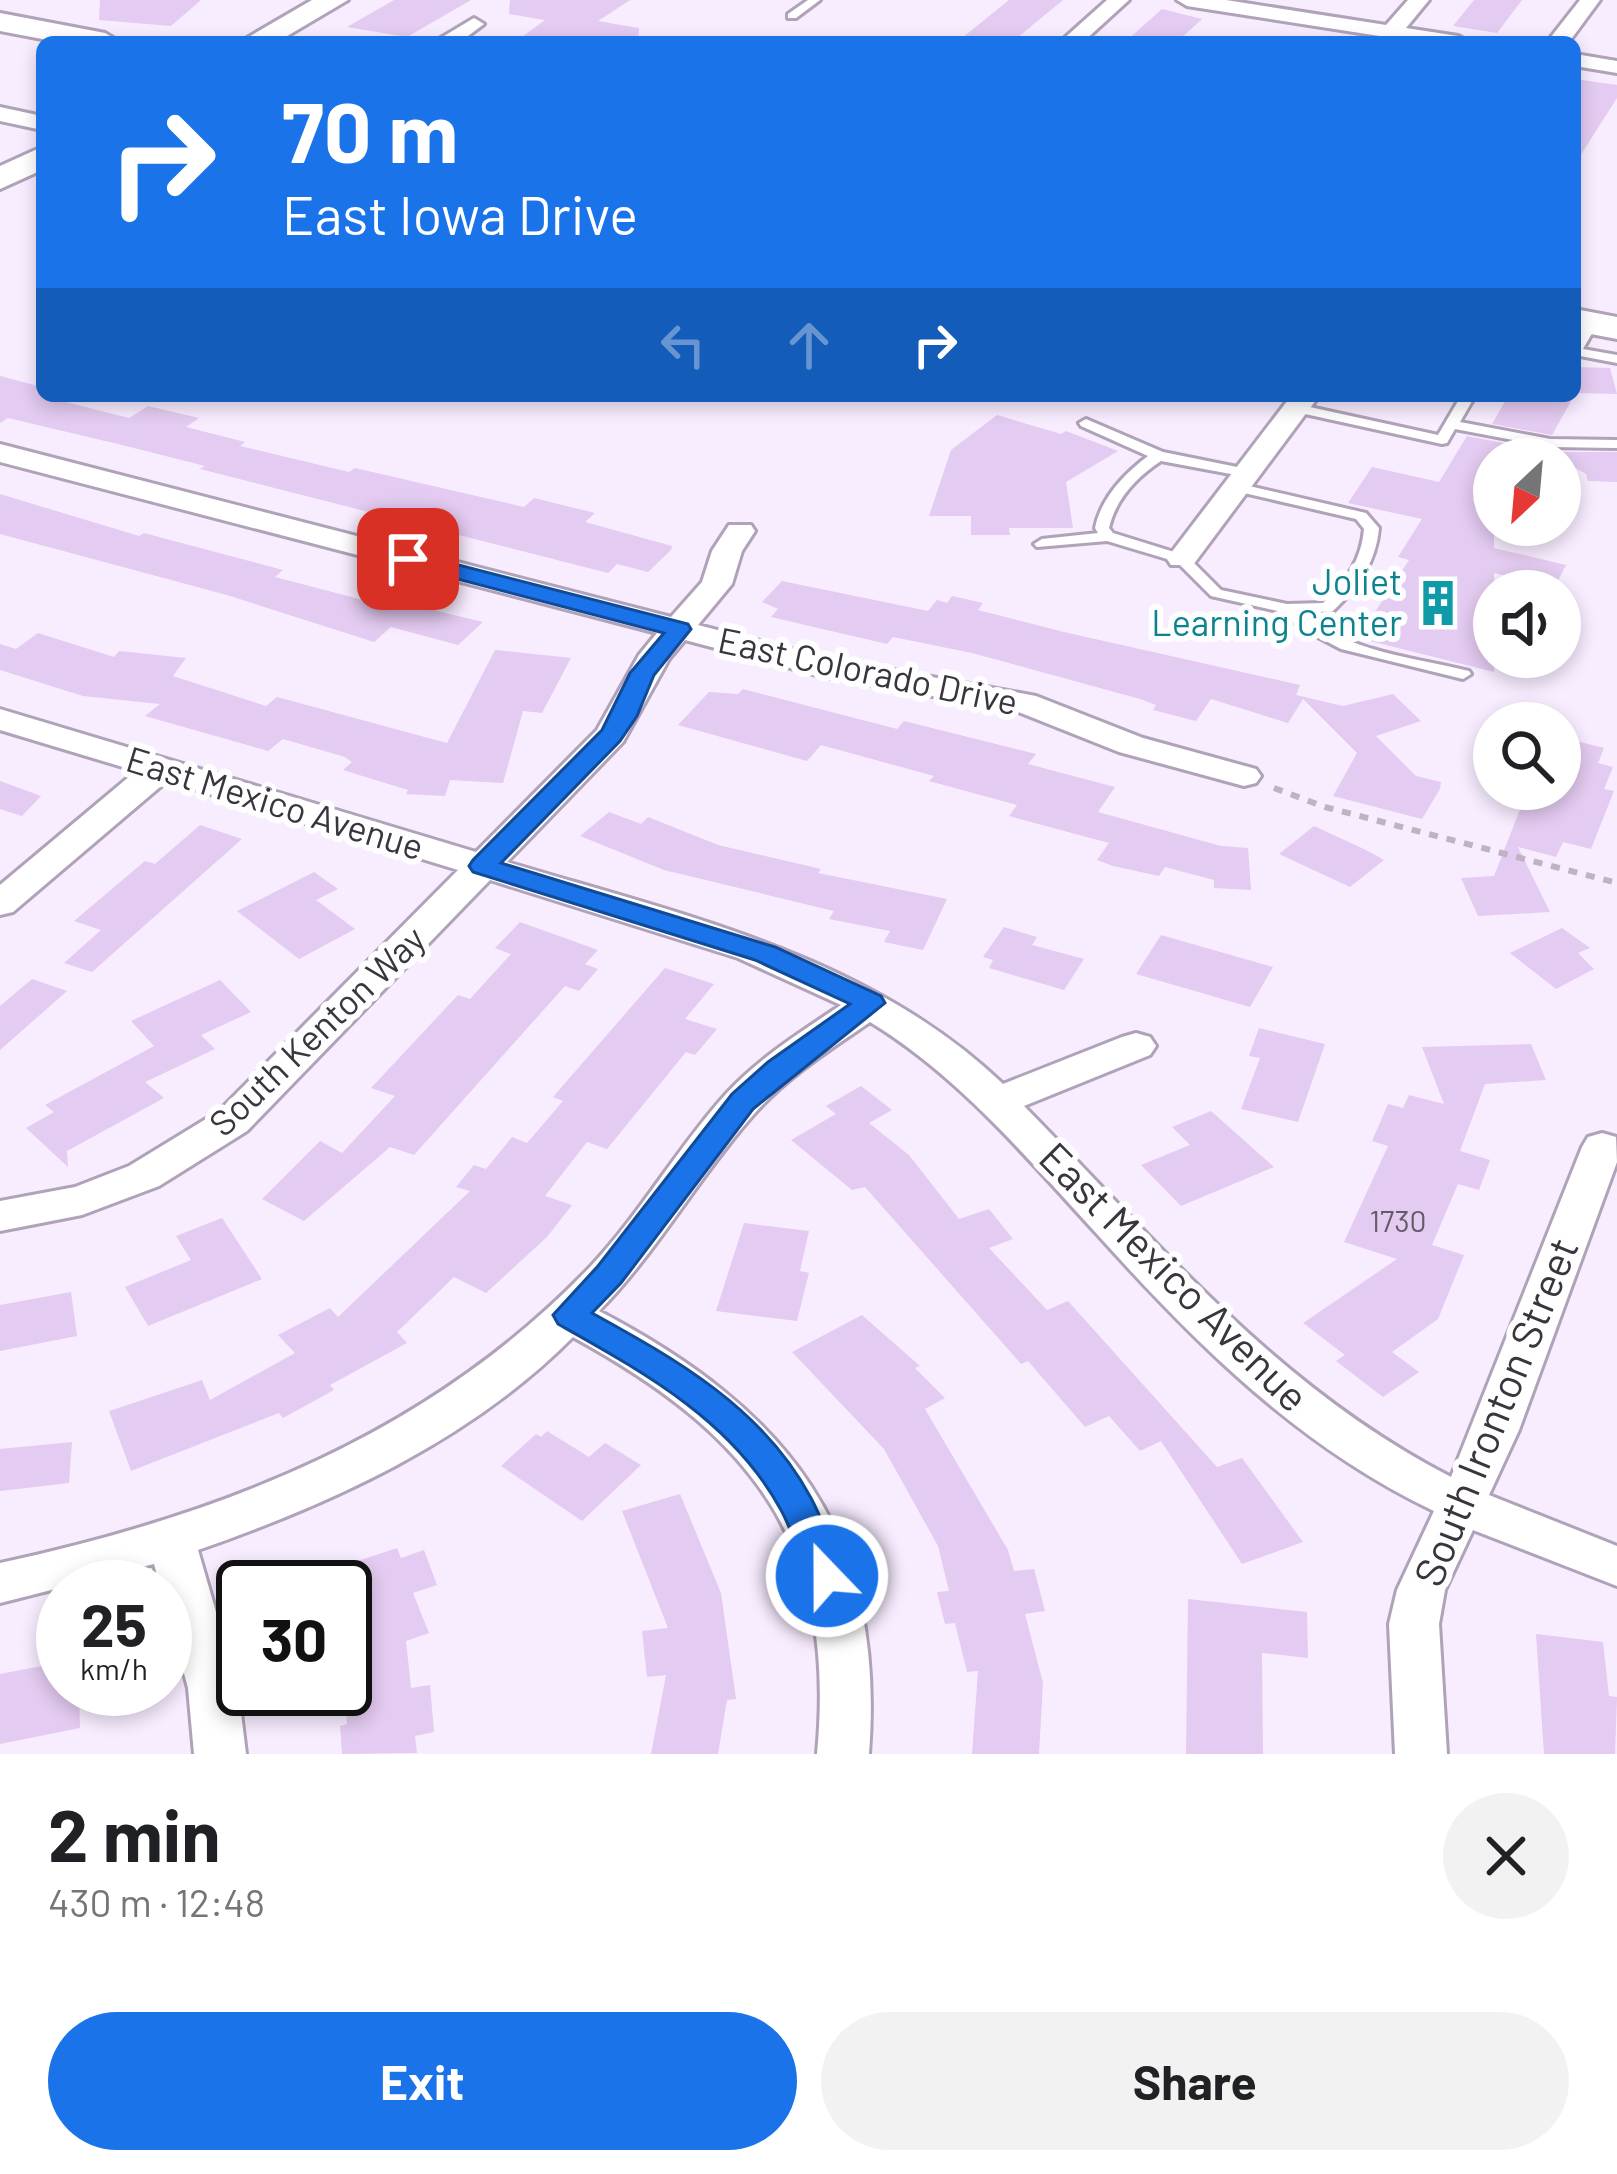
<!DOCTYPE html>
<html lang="en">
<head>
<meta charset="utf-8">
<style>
  body { margin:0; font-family:Barlow,sans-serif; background:#f2f2f2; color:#202124; height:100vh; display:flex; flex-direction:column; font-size:45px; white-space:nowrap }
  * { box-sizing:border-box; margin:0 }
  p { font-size:39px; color:#757577 }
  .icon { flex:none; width:66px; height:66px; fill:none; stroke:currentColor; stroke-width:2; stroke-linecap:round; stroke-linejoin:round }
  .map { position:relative; height:1754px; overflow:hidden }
  .sheet { display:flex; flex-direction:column; background:#fff; flex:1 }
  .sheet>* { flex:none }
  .banner { position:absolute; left:36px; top:36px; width:1545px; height:366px; border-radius:18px; box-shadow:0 6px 18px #0003; background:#1a73e8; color:#fff; overflow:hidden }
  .needle { width:78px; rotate:206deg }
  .tools { position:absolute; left:1473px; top:438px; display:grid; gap:24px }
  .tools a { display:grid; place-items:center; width:108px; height:108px; border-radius:50%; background:#fff; box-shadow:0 6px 18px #0003; font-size:60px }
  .speed { position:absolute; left:36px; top:1560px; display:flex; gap:24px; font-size:60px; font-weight:700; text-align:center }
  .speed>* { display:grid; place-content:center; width:156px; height:156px; border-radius:50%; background:#fff; box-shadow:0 6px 18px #0003; line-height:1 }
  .speed small { font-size:30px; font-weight:400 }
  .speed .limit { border:6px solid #111; border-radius:18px; background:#fff; color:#111 }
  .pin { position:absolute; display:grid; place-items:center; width:102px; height:102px; color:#fff; margin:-51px; border-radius:24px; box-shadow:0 6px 18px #0006 }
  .me { position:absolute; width:132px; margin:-66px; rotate:338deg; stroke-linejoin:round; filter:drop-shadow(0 0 9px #0008) }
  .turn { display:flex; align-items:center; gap:42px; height:252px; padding:0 48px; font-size:54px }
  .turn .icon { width:156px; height:156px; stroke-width:2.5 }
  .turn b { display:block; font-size:84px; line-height:102px }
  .lanes { display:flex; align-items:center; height:114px; padding:0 48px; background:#0003; justify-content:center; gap:60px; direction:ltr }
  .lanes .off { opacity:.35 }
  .round { display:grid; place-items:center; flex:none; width:126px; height:126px; border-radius:63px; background:#f2f2f2 }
  .headline { display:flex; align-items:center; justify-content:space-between; height:204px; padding:0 48px }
  h1 { font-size:72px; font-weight:700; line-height:90px }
  .primary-button { display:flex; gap:24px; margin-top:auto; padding:24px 48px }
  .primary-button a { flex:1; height:138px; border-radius:72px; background:#1a73e8; color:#fff; font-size:48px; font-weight:700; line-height:138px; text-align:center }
  .primary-button a+a { background:#f2f2f2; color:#202124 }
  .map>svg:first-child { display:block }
  .building { fill:#e4cbf1 }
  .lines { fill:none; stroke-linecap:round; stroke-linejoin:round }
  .lane-casing { stroke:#b0a2b8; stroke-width:6 }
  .street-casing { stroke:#b0a2b8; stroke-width:6 }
  .secondary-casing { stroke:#b0a2b8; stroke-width:6 }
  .path { stroke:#bdb3c3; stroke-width:6; stroke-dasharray:9 9; stroke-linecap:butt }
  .lane { fill:#fff; fill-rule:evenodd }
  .street { fill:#fff; fill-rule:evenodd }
  .secondary { fill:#fff; fill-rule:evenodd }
  .route { fill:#1a73e8; stroke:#114b97; stroke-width:3 }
  .labels { text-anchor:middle; stroke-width:12; stroke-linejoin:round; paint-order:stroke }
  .number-label { font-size:30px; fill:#645a6a }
  .culture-label { font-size:36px; fill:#0d838f; stroke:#fefefe; text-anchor:end }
  .street-label { font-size:36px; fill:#39343d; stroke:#fefefe }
  .near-street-label { font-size:42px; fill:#39343d; stroke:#fefefe }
</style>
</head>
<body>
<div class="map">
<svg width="1617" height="1754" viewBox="0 0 1617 1754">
  <rect width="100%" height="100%" fill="#f8ecff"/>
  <g class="building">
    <polygon points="100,0 201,0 171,26 99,20"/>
    <polygon points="394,0 471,0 407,37 347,27"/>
    <polygon points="510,0 630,0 598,21 639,28 638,42 515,42 545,20 509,14"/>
    <polygon points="1009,0 1063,0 1012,42 957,42"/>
    <polygon points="1474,0 1522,0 1497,33 1453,26"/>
    <polygon points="1162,9 1202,19 1177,42 1125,42"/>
    <polygon points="1575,79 1617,85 1617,98 1575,164"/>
    <polygon points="1575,367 1610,368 1617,394 1575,393"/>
    <polygon points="0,376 42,387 42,396 129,418 148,406 199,418 186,427 245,442 240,446 349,472 355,468 524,507 534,498 595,513 585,522 672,546 671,550 648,572 617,564 608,573 200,469 205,466 122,445 8,418 0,423"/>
    <polygon points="1508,396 1574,396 1552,435 1492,424"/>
    <polygon points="997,415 1061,434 1066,431 1118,451 1066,482 1073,528 1009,528 1010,535 971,535 971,516 929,516 951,450"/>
    <polygon points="1467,436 1550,452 1617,452 1617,482 1588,481 1586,474 1560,459 1541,454 1538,459 1494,459 1494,548 1566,565 1554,588 1494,573 1494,672 1358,638 1409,560 1398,557 1422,519 1348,503 1372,467 1439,482"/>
    <polygon points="0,494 139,536 144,533 283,570 275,577 382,605 388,599 483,622 458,645 391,627 374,642 227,595 0,534"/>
    <polygon points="782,581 928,611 937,600 947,603 952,596 983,603 978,610 1064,632 1300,685 1296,695 1343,706 1393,694 1421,721 1376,736 1416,776 1441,782 1440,789 1422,819 1333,796 1357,753 1303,699 1288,723 1211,699 1196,721 1153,710 1156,705 1140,699 972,653 893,637 887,644 771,617 778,609 762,602"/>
    <polygon points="38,633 114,657 119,651 186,658 173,676 266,706 277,697 447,743 495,650 571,658 542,713 523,711 503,783 450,780 445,796 406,794 408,790 343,770 352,762 345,757 283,739 268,751 145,716 160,704 83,696 0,670 0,644 16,649"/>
    <polygon points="743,689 897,729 904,721 1036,754 1028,764 1115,787 1098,812 1221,846 1248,848 1251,890 1214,888 1214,880 1165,867 1159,876 1113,866 1097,860 1109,843 1009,816 1017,805 929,781 934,776 821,745 807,761 678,725 709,692 738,694"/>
    <polygon points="1560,737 1604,748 1598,763 1613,767 1604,789 1614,791 1591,849 1563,842 1556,857 1518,847 1550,912 1478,916 1461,878 1494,876 1528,789 1560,789"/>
    <polygon points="0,781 41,796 22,816 0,809"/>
    <polygon points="609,812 641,824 648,817 718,845 821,869 818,873 947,899 923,950 884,942 890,931 829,919 834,911 664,870 580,836"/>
    <polygon points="200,825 242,839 92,972 64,963 101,930 74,921 145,861 155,864"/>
    <polygon points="1314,826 1366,850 1384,860 1350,887 1279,854"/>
    <polygon points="314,872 338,889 316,900 355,929 299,959 237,911"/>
    <polygon points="520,922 598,950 585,964 598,969 579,991 565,986 414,1155 390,1147 304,1221 262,1199 320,1141 342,1153 395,1096 371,1088 458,995 470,999 511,954 495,948"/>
    <polygon points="1004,927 1037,937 1032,945 1084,959 1064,990 989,968 993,960 983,957"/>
    <polygon points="1562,928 1590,948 1578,953 1594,969 1556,989 1510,953"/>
    <polygon points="1161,935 1273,967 1250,1007 1136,974"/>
    <polygon points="665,968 714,984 685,1019 717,1029 695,1055 686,1052 607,1149 587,1142 545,1196 572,1205 547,1237 486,1293 454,1277 397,1332 407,1343 330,1385 334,1390 283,1418 279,1413 131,1471 109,1411 202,1380 210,1400 295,1353 278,1335 330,1308 338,1317 470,1191 456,1187 474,1165 486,1169 512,1137 527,1143 563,1101 553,1097"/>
    <polygon points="32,979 67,991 0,1050 0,1006"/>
    <polygon points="220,980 251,1012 201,1035 215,1049 145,1082 164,1098 67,1151 68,1167 26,1128 54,1112 45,1105 154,1046 131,1021"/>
    <polygon points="1259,1028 1325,1044 1298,1122 1241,1109 1260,1058 1249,1056"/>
    <polygon points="1531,1044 1546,1080 1485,1084 1460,1151 1490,1160 1479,1190 1458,1184 1432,1245 1464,1255 1438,1319 1392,1352 1419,1372 1383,1397 1336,1361 1345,1355 1303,1323 1397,1259 1344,1242 1388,1146 1372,1141 1388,1104 1403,1108 1409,1095 1444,1104 1422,1047"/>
    <polygon points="861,1086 892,1110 869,1123 909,1155 959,1219 989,1209 1013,1239 989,1248 1047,1310 1068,1301 1217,1467 1242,1458 1303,1542 1242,1564 1161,1441 1140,1451 1109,1416 1085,1427 1028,1361 1021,1364 865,1187 852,1190 791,1140 836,1114 826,1106"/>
    <polygon points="1211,1111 1274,1167 1181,1206 1141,1165 1190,1145 1172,1127"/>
    <polygon points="222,1218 262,1279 148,1326 125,1287 191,1260 176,1236"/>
    <polygon points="744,1223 809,1231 800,1271 809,1273 797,1321 716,1311"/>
    <polygon points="71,1292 77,1336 0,1351 0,1305"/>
    <polygon points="862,1315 920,1366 915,1368 945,1398 925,1409 1008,1550 1014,1571 1034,1569 1045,1611 1025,1614 1043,1683 1039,1754 972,1754 978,1671 967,1672 955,1623 945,1624 937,1592 949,1591 938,1546 884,1449 792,1352"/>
    <polygon points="547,1431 589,1457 605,1443 641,1465 582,1521 501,1466 536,1434 541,1437"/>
    <polygon points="72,1442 69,1483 0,1491 0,1449"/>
    <polygon points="680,1494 721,1593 736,1699 727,1700 718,1754 651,1754 666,1675 647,1677 642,1631 668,1628 622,1511"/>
    <polygon points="397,1548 401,1558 424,1550 437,1585 413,1593 429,1633 406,1641 411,1688 430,1685 434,1732 415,1736 417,1753 342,1754 340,1726 347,1724 344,1690 360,1688 345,1645 345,1587 295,1587 294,1582"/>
    <polygon points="1188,1599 1307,1612 1308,1658 1262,1653 1263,1754 1186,1754"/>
    <polygon points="1536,1634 1603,1642 1609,1696 1617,1697 1615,1754 1544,1754"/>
    <polygon points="63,1662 63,1689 79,1689 80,1728 0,1744 0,1674"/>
  </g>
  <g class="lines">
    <defs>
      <g id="lane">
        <polygon points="808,0 820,0 796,18 788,18 788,14"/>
        <polygon points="1591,319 1598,323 1583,349 1617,355 1617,363 1575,355 1575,339 1586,320"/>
        <polygon points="1461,396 1475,396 1460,422 1550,439 1617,440 1617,448 1550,447 1455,429 1447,443 1442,444 1296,412 1289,408 1296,404 1438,435"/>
        <path d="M1086,419L1163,452L1247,469L1254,473L1247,477L1161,461C1137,477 1116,498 1109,528L1113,533L1187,556L1221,590L1287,604L1323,603C1346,582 1361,561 1364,529L1356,519L1231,490L1229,487L1236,483L1366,513L1379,528C1376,563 1358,587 1333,611L1302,613C1348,652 1412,657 1469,671L1471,674L1463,679L1341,649L1299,627L1282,612L1211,596L1177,562L1107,541L1037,547L1034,544L1042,539L1098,533L1095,528C1101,498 1124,474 1148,456L1081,426L1079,423Z"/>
      </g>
      <g id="street">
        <polygon points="1107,0 1129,0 1083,42 1060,42"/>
        <polygon points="1177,0 1226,0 1386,25 1408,0 1429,0 1406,28 1458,36 1469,42 1418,42 1187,6"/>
        <polygon points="1580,0 1600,0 1569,42 1547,42"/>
        <polygon points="474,18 484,24 460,42 434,42"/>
        <polygon points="1575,54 1617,61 1617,73 1575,66"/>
        <polygon points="0,107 42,116 42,130 0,121"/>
        <polygon points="1291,396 1319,396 1193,565 1171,565 1167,559 1171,553"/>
        <path d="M0,444L671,617L702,582L712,551L729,525H751L755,531L742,551L732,584L698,625L822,657L1036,696L1143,738L1256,769L1261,776L1256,783L1244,786L1119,752L1016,711L821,676L685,640L669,659L623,742L507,862C682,915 868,955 1003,1084L1122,1037L1136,1033L1150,1037L1156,1046L1150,1055L1024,1106C1160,1244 1275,1386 1451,1477L1582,1147L1588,1137L1602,1133L1616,1137L1617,1162L1519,1430L1489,1495L1617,1546V1586L1473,1530L1445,1590L1439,1624L1447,1754H1395L1389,1624L1397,1590L1434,1511C1299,1447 1196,1344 1097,1234C1026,1157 960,1077 870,1022C829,1050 787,1077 754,1114C698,1177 658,1251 599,1311C788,1410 886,1532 869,1754H817C837,1542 752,1435 573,1337C471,1440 333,1503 198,1550L238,1688L246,1754H194L188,1688L165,1604V1587H160L154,1564L0,1603V1563C223,1515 431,1434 591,1266C641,1213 677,1148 726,1094C759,1058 801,1032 841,1005L738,958L490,880L247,1131L159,1186L82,1215L0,1231V1201L75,1187L129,1166L219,1111L458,870L167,781L13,912L0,915V885L136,771L0,730V709L476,852L597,730L639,655L657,633L0,462Z"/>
      </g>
      <g id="secondary">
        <polygon points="312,0 348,0 277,42 240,42"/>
        <polygon points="0,13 105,33 120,42 58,42 0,31"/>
        <polygon points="42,147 42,170 0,189 0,166"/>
        <polygon points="1575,309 1617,317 1617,339 1575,331"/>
      </g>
    </defs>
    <use href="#lane" class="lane-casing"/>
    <use href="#street" class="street-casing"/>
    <use href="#secondary" class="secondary-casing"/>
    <polyline class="path" points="1274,788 1325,807 1617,883"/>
    <use href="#lane" class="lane"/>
    <use href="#street" class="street"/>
    <use href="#secondary" class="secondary"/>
  </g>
  <path class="route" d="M408,552L688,624L691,629L654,675L637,716L620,741L501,863L775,947L881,996L885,1003L753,1109L621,1283L592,1313C677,1360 763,1408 811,1498C824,1523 834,1550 845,1576L840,1586L827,1591L814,1586C801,1562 794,1534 781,1510C732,1420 643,1372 558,1324L553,1315L598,1266L732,1094L768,1062L850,1004L755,960L473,872L469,866L473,860L602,730L630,673L664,633L400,564L396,559Z"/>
  <defs>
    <symbol id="building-bare" viewBox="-9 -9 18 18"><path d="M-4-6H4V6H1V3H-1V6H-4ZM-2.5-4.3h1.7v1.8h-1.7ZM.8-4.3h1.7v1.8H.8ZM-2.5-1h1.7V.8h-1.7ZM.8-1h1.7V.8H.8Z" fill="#0f9aa8" stroke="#fefefe" stroke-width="2.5" paint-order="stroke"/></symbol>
  </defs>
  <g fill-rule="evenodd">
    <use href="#building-bare" x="1405" y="570" width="66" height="66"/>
  </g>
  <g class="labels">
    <g class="number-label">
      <text x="1398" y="1232">1730</text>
    </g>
    <g class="culture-label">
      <text x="1402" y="595">Joliet<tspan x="1402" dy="41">Learning Center</tspan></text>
    </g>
    <g class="street-label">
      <text transform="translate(868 671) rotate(12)" y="13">East Colorado Drive</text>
      <text transform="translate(275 803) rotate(17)" y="13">East Mexico Avenue</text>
      <text transform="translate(317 1031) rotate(-44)" y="13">South Kenton Way</text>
    </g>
    <g class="near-street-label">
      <text transform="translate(1174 1277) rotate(45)" y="15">East Mexico Avenue</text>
      <text transform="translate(1496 1412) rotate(-68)" y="15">South Ironton Street</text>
    </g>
  </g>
</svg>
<div class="tools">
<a><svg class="needle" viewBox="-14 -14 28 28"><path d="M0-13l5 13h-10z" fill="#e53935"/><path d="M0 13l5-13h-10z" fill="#757577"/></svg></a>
<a><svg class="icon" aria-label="sound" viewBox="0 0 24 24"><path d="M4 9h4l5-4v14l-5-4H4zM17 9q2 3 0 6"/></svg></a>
<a><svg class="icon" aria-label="search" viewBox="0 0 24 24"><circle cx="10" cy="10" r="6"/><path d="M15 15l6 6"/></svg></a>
</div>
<div class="speed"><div>25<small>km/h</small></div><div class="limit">30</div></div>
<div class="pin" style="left:408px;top:559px;background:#d93025"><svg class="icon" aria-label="arrive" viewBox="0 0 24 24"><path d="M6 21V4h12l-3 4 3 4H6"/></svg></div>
<svg class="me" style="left:827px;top:1576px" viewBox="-20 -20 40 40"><circle r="17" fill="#1a73e8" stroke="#fff" stroke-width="3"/><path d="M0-11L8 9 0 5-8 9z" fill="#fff"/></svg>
<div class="banner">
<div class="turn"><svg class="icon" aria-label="right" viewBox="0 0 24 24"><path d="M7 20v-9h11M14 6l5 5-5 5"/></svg><div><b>70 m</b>East Iowa Drive</div></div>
<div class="lanes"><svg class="icon off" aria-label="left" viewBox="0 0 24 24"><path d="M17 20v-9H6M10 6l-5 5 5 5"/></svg><svg class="icon off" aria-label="ahead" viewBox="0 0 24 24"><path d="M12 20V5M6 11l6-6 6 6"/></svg><svg class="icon" aria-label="right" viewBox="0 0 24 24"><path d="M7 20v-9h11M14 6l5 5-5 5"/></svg></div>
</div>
</div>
<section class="sheet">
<div class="headline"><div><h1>2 min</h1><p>430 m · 12:48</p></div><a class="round"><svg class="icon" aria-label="close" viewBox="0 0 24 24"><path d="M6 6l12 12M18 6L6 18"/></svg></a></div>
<div class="primary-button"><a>Exit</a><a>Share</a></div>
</section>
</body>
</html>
